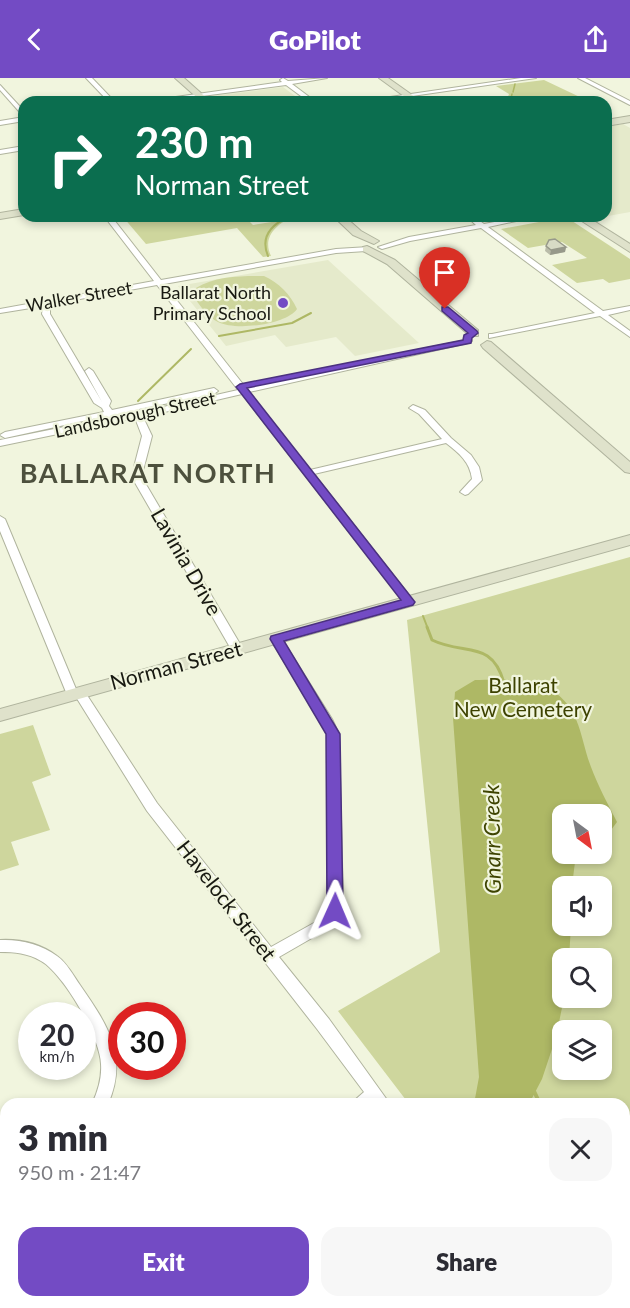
<!DOCTYPE html>
<html lang="en">
<head>
<meta charset="utf-8">
<style>
  body { margin:0; font-family:Lato,sans-serif; background:#f7f7f7; color:#2b2b33; height:100vh; display:flex; flex-direction:column; font-size:22px; white-space:nowrap }
  * { box-sizing:border-box; margin:0 }
  p { font-size:20px; color:#7c7c81 }
  .icon { flex:none; width:33px; height:33px; fill:none; stroke:currentColor; stroke-width:2; stroke-linecap:round; stroke-linejoin:round }
  .map { position:relative; flex:1; overflow:hidden }
  .drawer { position:absolute; left:0px; top:1020px; width:630px; height:210px; display:flex; flex-direction:column; background:#fff; border-radius:18px 18px 0 0; box-shadow:0 3px 9px #0003 }
  .drawer>* { flex:none }
  .hud { position:absolute; left:18px; top:18px; width:594px; height:126px; border-radius:18px; box-shadow:0 3px 9px #0003; background:#0b6e4f; color:#fff; overflow:hidden }
  .needle { width:39px; rotate:148deg }
  .buttons { position:absolute; left:552px; top:726px; display:grid; gap:12px }
  .buttons a { display:grid; place-items:center; width:60px; height:60px; border-radius:12px; background:#fff; box-shadow:0 3px 9px #0003; font-size:30px }
  .speed { position:absolute; left:18px; top:924px; display:flex; gap:12px; font-size:30px; font-weight:700; text-align:center }
  .speed>* { display:grid; place-content:center; width:78px; height:78px; border-radius:50%; background:#fff; box-shadow:0 3px 9px #0003; line-height:1 }
  .speed small { font-size:15px; font-weight:400 }
  .speed .limit { border:9px solid #d22; background:#fff; color:#111 }
  .pin { position:absolute; display:grid; place-items:center; width:51px; height:51px; color:#fff; margin:-62px -26px; border-radius:50% 50% 50% 0; rotate:-45deg; box-shadow:0 0 6px #0007 }
  .pin .icon { rotate:45deg }
  .me { position:absolute; width:66px; margin:-33px; rotate:1deg; stroke-linejoin:round; filter:drop-shadow(0 0 4px #0008) }
  .turn { display:flex; align-items:center; gap:21px; height:126px; padding:0 18px; font-size:27px }
  .turn .icon { width:78px; height:78px; stroke-width:2.5 }
  .turn b { display:block; font-size:42px; line-height:51px }
  .round { display:grid; place-items:center; flex:none; width:63px; height:63px; border-radius:18px; background:#f7f7f7 }
  .summary { display:flex; align-items:center; justify-content:space-between; height:102px; padding:0 18px }
  h1 { font-size:36px; font-weight:800; line-height:45px }
  .button { display:flex; gap:12px; margin-top:auto; padding:12px 18px }
  .button a { flex:1; height:69px; border-radius:18px; background:#734bc4; color:#fff; font-size:24px; font-weight:800; line-height:69px; text-align:center }
  .button a+a { background:#f7f7f7; color:#2b2b33 }
  header { display:flex; justify-content:space-between; align-items:center; height:78px; padding:0 18px; background:#734bc4; color:#fff; font-size:27px; font-weight:800 }
  .map>svg:first-child { display:block }
  .built { fill:#e5eacb }
  .green { fill:#ced69d; fill-rule:evenodd }
  .water { fill:#aeb865 }
  .lines { fill:none; stroke-linecap:round; stroke-linejoin:round }
  .stream-far3 { stroke:#aeb865; stroke-width:1.5 }
  .stream-far2 { stroke:#aeb865; stroke-width:2 }
  .stream-far1 { stroke:#aeb865; stroke-width:3 }
  .stream { stroke:#aeb865; stroke-width:4 }
  .street-casing { stroke:#b0b49e; stroke-width:2 }
  .secondary-casing { stroke:#b0b49e; stroke-width:2 }
  .street { fill:#fff; fill-rule:evenodd }
  .secondary { fill:#dfe2cb; fill-rule:evenodd }
  .wall { fill:#babca9 }
  .shaded-wall { fill:#97998a }
  .building { fill:#d8dbc5; stroke:#97998a; stroke-width:1.5 }
  .route { fill:#734bc4; stroke:#4b317f; stroke-width:1.5 }
  .poi-dot { fill:#734bc4; stroke:#f1f5de; stroke-width:2 }
  .labels { text-anchor:middle; stroke-width:4.5; stroke-linejoin:round; paint-order:stroke }
  .far-poi-label { font-size:18px; fill:#181911; stroke:#f1f5de; text-anchor:end }
  .far-street-label { font-size:18px; fill:#181911; stroke:#f1f5de }
  .street-label { font-size:21px; fill:#181911; stroke:#f1f5de }
  .park-label { font-size:21px; fill:#3d4200; stroke:#f1f5de }
  .water-label { font-size:22px; font-style:italic; fill:#3d4300; stroke:#f1f5de }
  .district-label { font-size:27px; font-weight:bold; letter-spacing:1.5px; fill:#4d503d; stroke:#f1f5de }
</style>
</head>
<body>
<header><svg class="icon" aria-label="back" viewBox="0 0 24 24"><path d="M15 5l-7 7 7 7"/></svg>GoPilot<svg class="icon" aria-label="share" viewBox="0 0 24 24"><path d="M12 15V3M7 8l5-5 5 5M5 13v7h14v-7"/></svg></header>
<div class="map">
<svg width="630" height="1230" viewBox="0 0 630 1230">
  <rect width="100%" height="100%" fill="#f1f5de"/>
  <g class="built">
    <polygon points="283,9 303,24 220,24 213,18"/>
    <polygon points="623,46 630,50 630,134 597,140 594,138 606,138 606,49"/>
    <polygon points="328,182 419,265 355,278 336,259 286,269 275,257 226,268 178,208"/>
  </g>
  <g class="green">
    <polygon points="544,2 584,21 564,24 506,24 509,16 496,8"/>
    <path d="M244,138L253,147L278,143L282,138H293C276,147 262,159 271,178L263,179L237,150L146,166L123,139Z"/>
    <polygon points="566,139 630,181 630,201 609,205 603,201 577,205 552,187 587,180 562,164 528,170 501,151"/>
    <path d="M264,198C279,205 290,216 297,231C286,247 235,253 218,244C208,239 202,230 195,221L196,210C215,198 242,198 264,198Z"/>
    <path d="M630,479V1230H623L621,1224H624V1026H409L338,933L440,874L407,542ZM562,736H602V776H562ZM562,808H602V848H562ZM562,880H602V920H562ZM562,952H602V992H562Z"/>
    <polygon points="33,647 51,697 32,704 50,752 11,764 19,787 0,793 0,656"/>
  </g>
  <path class="water" d="M475,602C493,602 528,600 544,608C581,626 579,657 591,689C598,708 608,726 617,744L608,756L602,759V736H562V776H580L575,784L572,808H562V848H571L569,880H562L564,920L556,959L542,1001L529,1026H474L479,999L453,640L455,614Z"/>
  <g class="lines">
    <g class="stream-far3">
      <polyline points="513,14 515,6"/>
      <polyline points="510,24 512,16"/>
      <polyline points="285,140 290,138"/>
    </g>
    <g class="stream-far2">
      <path d="M268,178C260,159 271,147 288,139"/>
      <polyline points="219,258 292,245 311,235"/>
      <polyline points="138,323 191,271"/>
      <polyline points="423,538 428,551"/>
    </g>
    <path class="stream-far1" d="M427,549L432,562C465,578 492,561 504,605"/>
    <g class="stream">
      <polyline points="533,1011 540,1026"/>
      <polyline points="624,1161 630,1167"/>
    </g>
    <defs>
      <g id="street">
        <polygon points="86,0 92,0 115,24 109,24"/>
        <polygon points="283,0 288,3 327,0 292,6 316,24 309,24 286,7 156,24 140,24 282,4 280,2"/>
        <polygon points="521,0 536,0 371,24 356,24"/>
        <polygon points="578,0 585,0 630,23 630,27"/>
        <polygon points="0,7 24,33 24,39 0,12"/>
        <polygon points="24,39 24,43 0,47 0,43"/>
        <polygon points="24,68 24,72 0,76 0,72"/>
        <path d="M104,138H111L161,202L336,171L369,169L370,171L366,173L336,175L164,206L246,310L304,295L471,261L472,263L468,265L249,314L310,392L442,361L419,336L409,330L413,327L425,332L451,360L471,377L479,389L482,402L468,416L465,417L460,414L472,401C470,384 459,375 446,365L314,396L413,522L415,524L413,526H405L242,316L143,339L152,358L144,389V403L243,571L237,575L231,571L134,403V389L142,358L135,340L0,368V362L133,335L132,333L114,337L110,340L106,338L5,360L0,357L5,354L104,334L102,330L94,325L42,236L43,228L0,235V231L154,203ZM157,207L238,312L141,334L139,331L214,316L218,313L214,310L112,332L109,328L111,323L93,293L89,290L85,293L102,324L50,236V229L47,227Z"/>
        <polygon points="466,138 473,138 484,146 526,138 540,138 488,149 603,233 630,228 630,232 608,237 630,253 630,259 600,238 489,260 489,256 492,256 595,235 481,150 410,163 382,171 378,169 409,159 476,147"/>
        <polygon points="0,438 5,441 76,611 83,611 157,725 271,869 321,841 326,835 329,825 327,656 322,644 270,561 276,557 280,558 332,641 339,656 343,825 340,838 331,849 279,879 329,941 390,1026 354,1026 356,1021 364,1014 317,951 147,733 76,619 68,619 0,453"/>
        <path d="M0,862C20,861 41,866 57,878C67,885 73,897 80,907C107,946 129,978 108,1026H92C98,1013 102,1000 101,986C100,959 64,896 41,883C28,875 14,874 0,874Z"/>
        <polygon points="6,1157 6,1179 0,1181 0,1159"/>
        <polygon points="212,1224 232,1224 230,1230 210,1230"/>
        <polygon points="525,1224 546,1224 548,1230 527,1230"/>
      </g>
      <g id="secondary">
        <polygon points="175,0 184,0 211,24 202,24"/>
        <polygon points="379,0 388,0 422,24 412,24"/>
        <polygon points="630,38 630,44 606,48 606,42"/>
        <polygon points="24,131 24,137 0,141 0,135"/>
        <polygon points="333,138 344,138 361,153 379,163 374,166 353,157"/>
        <polygon points="574,138 586,138 630,166 630,174"/>
        <polygon points="367,168 395,182 478,252 478,258 470,258 387,186 363,173 363,169"/>
        <polygon points="487,263 491,264 630,384 630,395 625,394 483,270 481,267"/>
        <polygon points="630,457 630,467 0,643 0,631"/>
      </g>
    </defs>
    <use href="#street" class="street-casing"/>
    <use href="#secondary" class="secondary-casing"/>
    <use href="#street" class="street"/>
    <use href="#secondary" class="secondary"/>
  </g>
  <polygon class="wall" points="546,168 566,169 565,174 550,177 545,173"/>
  <polygon class="shaded-wall" points="566,169 565,174 550,177 551,172"/>
  <polygon class="building" points="555,161 566,169 551,172 546,168 549,162"/>
  <polygon class="route" points="442,229 448,229 477,253 478,255 472,260 471,265 247,310 415,524 413,527 284,563 340,656 343,833 341,838 335,840 329,838 327,833 326,656 270,561 271,558 401,522 236,309 240,306 463,262 464,257 468,255 442,233"/>
  <circle class="poi-dot" cx="283" cy="225" r="6"/>
  <g class="labels">
    <g class="far-poi-label">
      <text x="271" y="221">Ballarat North<tspan x="271" dy="21">Primary School</tspan></text>
    </g>
    <g class="far-street-label">
      <text transform="translate(79 219) rotate(-10)" y="6">Walker Street</text>
      <text transform="translate(135 337) rotate(-12)" y="6">Landsborough Street</text>
    </g>
    <g class="street-label">
      <text transform="translate(186 484) rotate(60)" y="7">Lavinia Drive</text>
      <text transform="translate(176 588) rotate(-15)" y="7">Norman Street</text>
      <text transform="translate(226 823) rotate(52)" y="7">Havelock Street</text>
    </g>
    <g class="park-label">
      <text x="523" y="615">Ballarat<tspan x="523" dy="24">New Cemetery</tspan></text>
    </g>
    <g class="water-label">
      <text transform="translate(492 761) rotate(-91)" y="8">Gnarr Creek</text>
    </g>
    <g class="district-label">
      <text x="148" y="405">BALLARAT NORTH</text>
    </g>
  </g>
</svg>
<div class="buttons">
<a><svg class="needle" viewBox="-14 -14 28 28"><path d="M0-13l5 13h-10z" fill="#e53935"/><path d="M0 13l5-13h-10z" fill="#7c7c81"/></svg></a>
<a><svg class="icon" aria-label="sound" viewBox="0 0 24 24"><path d="M4 9h4l5-4v14l-5-4H4zM17 9q2 3 0 6"/></svg></a>
<a><svg class="icon" aria-label="search" viewBox="0 0 24 24"><circle cx="10" cy="10" r="6"/><path d="M15 15l6 6"/></svg></a>
<a><svg class="icon" aria-label="layers" viewBox="0 0 24 24"><path d="M12 4l9 5-9 5-9-5zM3 14l9 5 9-5"/></svg></a>
</div>
<div class="speed"><div>20<small>km/h</small></div><div class="limit">30</div></div>
<div class="pin" style="left:445px;top:231px;background:#d93025"><svg class="icon" aria-label="arrive" viewBox="0 0 24 24"><path d="M6 21V4h12l-3 4 3 4H6"/></svg></div>
<svg class="me" style="left:335px;top:833px" viewBox="-20 -20 40 40"><path d="M0-17L14 15 0 8-14 15z" fill="#734bc4" stroke="#fff" stroke-width="4"/></svg>
<div class="hud">
<div class="turn"><svg class="icon" aria-label="right" viewBox="0 0 24 24"><path d="M7 20v-9h11M14 6l5 5-5 5"/></svg><div><b>230 m</b>Norman Street</div></div>
</div>
<section class="drawer">
<div class="summary"><div><h1>3 min</h1><p>950 m · 21:47</p></div><a class="round"><svg class="icon" aria-label="close" viewBox="0 0 24 24"><path d="M6 6l12 12M18 6L6 18"/></svg></a></div>
<div class="button"><a>Exit</a><a>Share</a></div>
</section>
</div>
</body>
</html>
